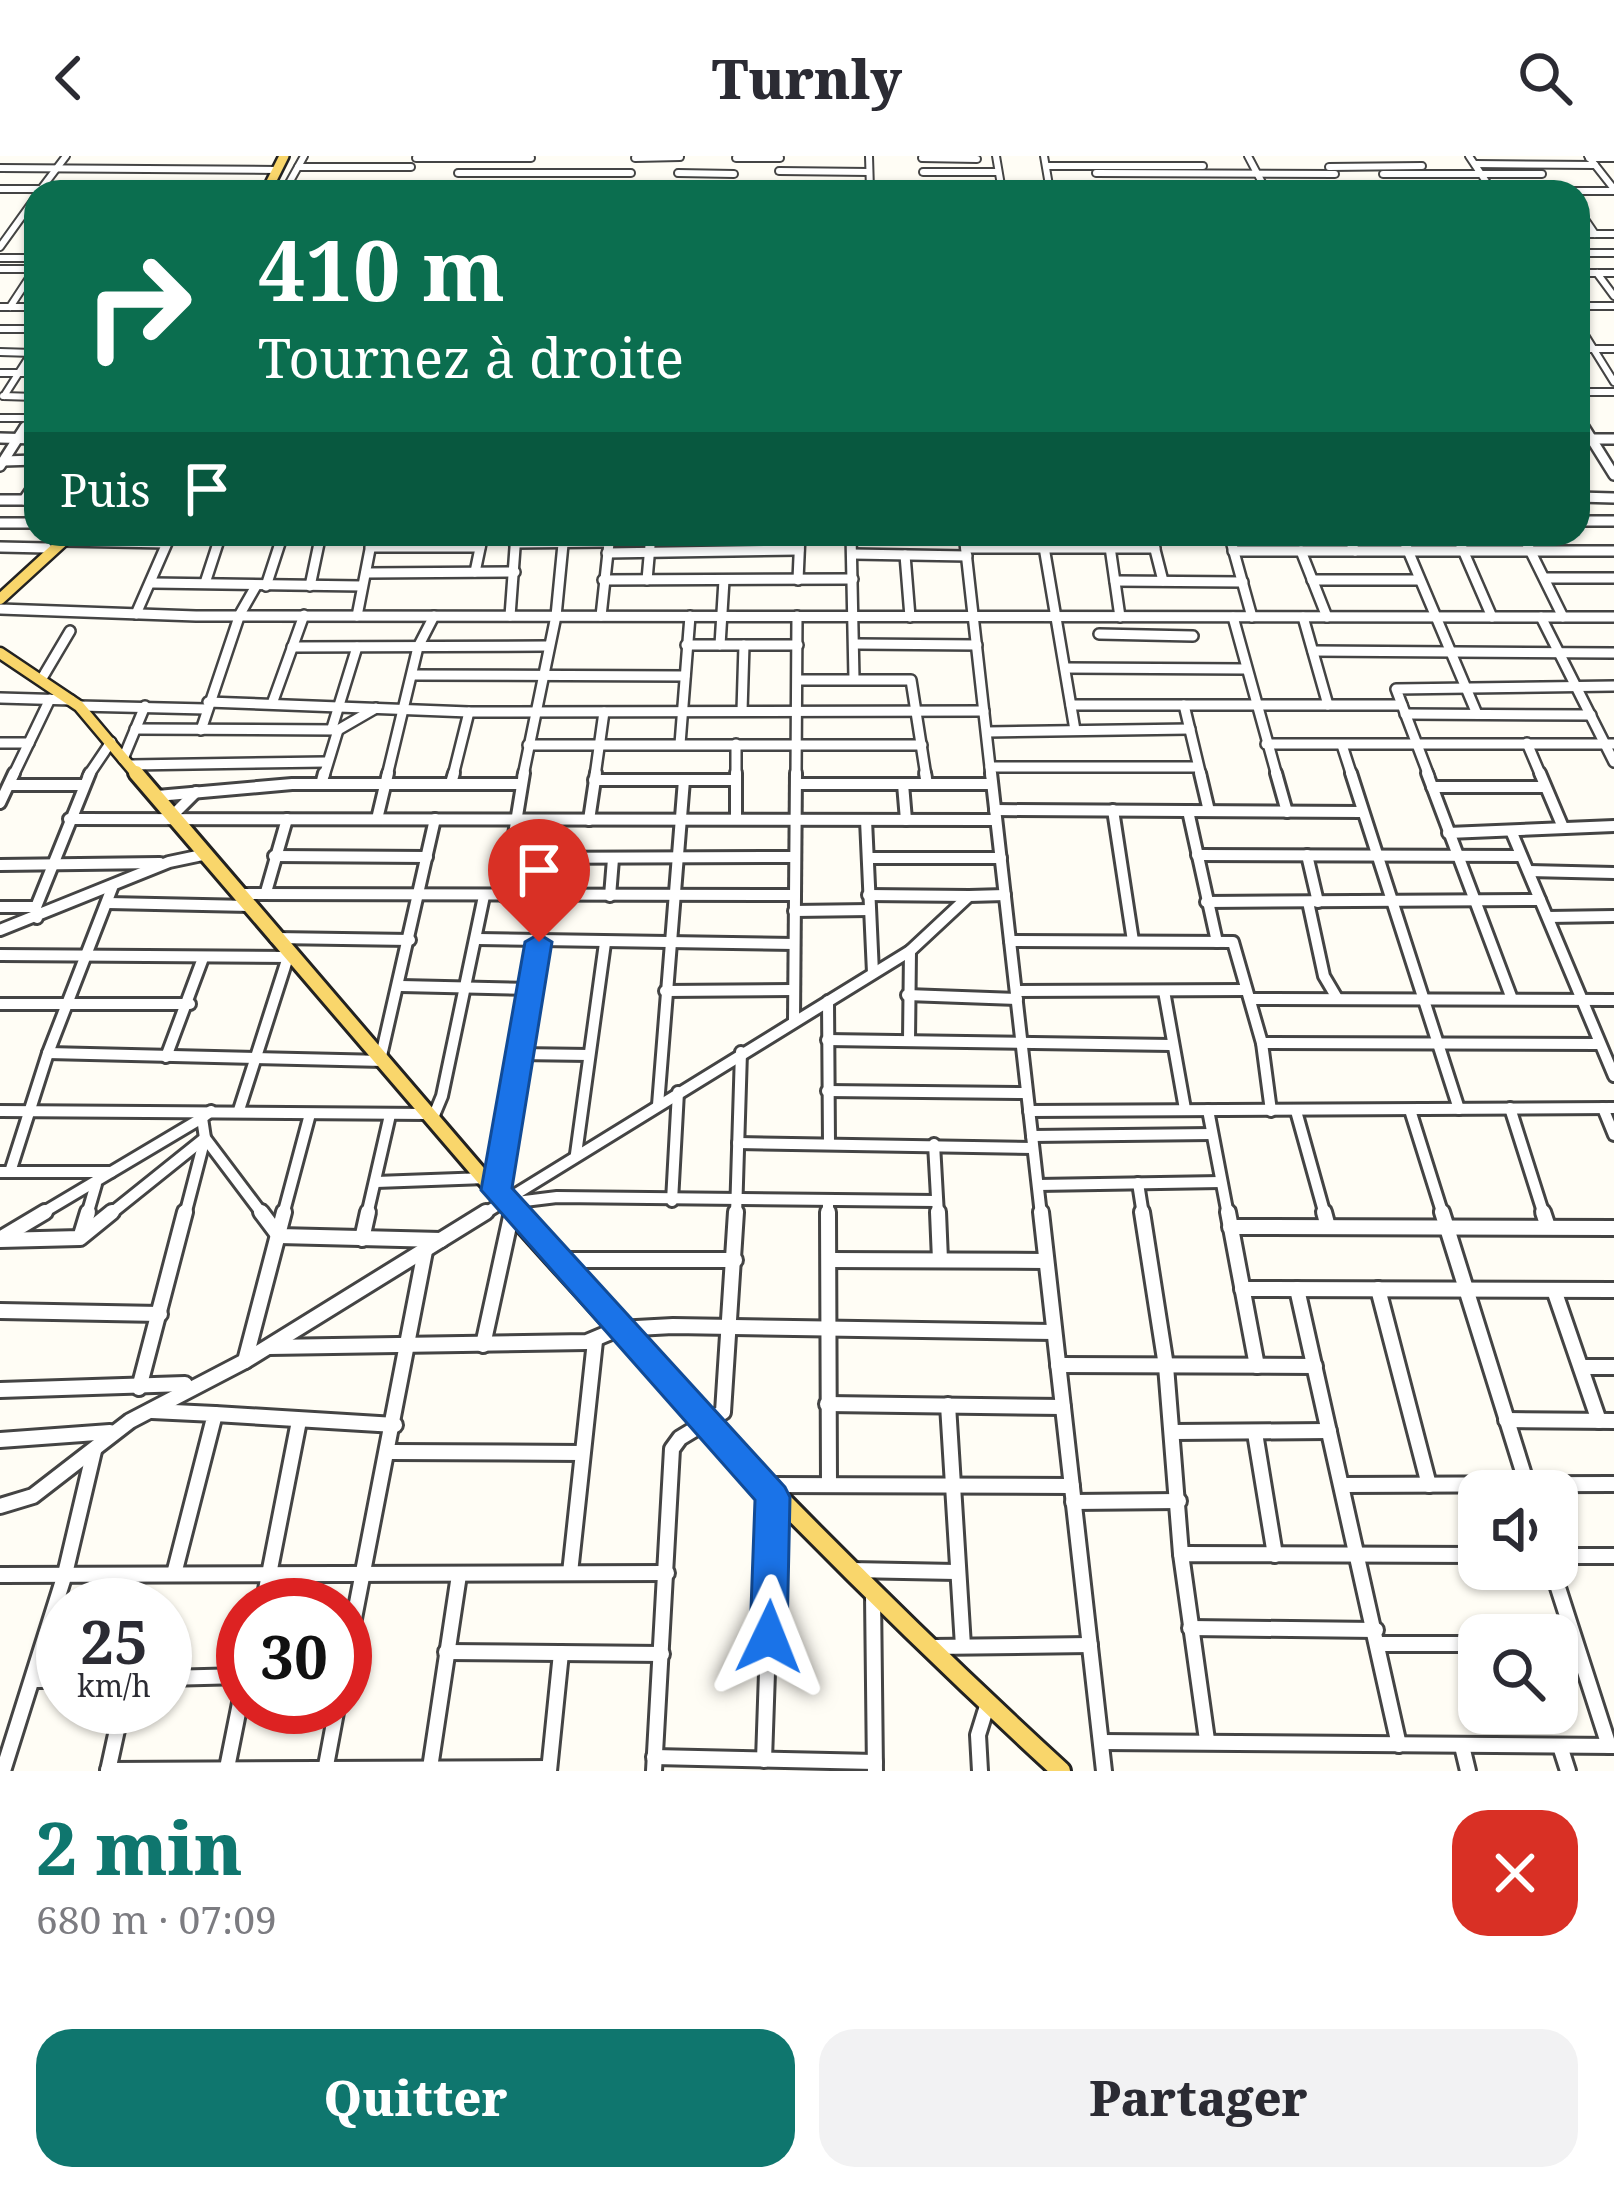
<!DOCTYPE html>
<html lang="fr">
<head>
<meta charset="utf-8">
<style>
  body { margin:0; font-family:"Noto Serif",serif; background:#f2f2f3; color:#2b2b33; height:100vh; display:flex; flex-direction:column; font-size:45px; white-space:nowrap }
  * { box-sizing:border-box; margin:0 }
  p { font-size:39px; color:#7c7c81 }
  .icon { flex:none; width:66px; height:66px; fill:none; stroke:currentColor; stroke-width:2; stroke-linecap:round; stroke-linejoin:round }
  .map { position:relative; height:1615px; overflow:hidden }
  .side { display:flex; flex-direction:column; background:#fff; flex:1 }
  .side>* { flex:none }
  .top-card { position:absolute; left:24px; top:24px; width:1566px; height:366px; border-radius:36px; box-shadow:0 3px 9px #0004; background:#0b6e4f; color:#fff; overflow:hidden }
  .buttons { position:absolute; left:1458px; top:1314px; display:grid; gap:24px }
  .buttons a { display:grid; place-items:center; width:120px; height:120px; border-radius:24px; background:#fff; box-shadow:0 3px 9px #0004; font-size:60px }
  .speed { position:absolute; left:36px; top:1422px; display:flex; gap:24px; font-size:60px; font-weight:700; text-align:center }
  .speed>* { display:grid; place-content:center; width:156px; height:156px; border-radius:50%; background:#fff; box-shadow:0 3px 9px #0004; line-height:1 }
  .speed small { font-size:30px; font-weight:400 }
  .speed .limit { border:18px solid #d22; background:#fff; color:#111 }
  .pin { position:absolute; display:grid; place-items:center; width:102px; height:102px; color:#fff; margin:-123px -51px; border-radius:50% 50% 50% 0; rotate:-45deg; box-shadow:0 0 12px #0007 }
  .pin .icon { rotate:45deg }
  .me { position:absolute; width:132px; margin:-66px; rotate:2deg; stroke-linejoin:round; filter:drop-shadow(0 0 9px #0008) }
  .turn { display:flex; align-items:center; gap:42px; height:252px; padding:0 36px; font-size:54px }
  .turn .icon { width:156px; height:156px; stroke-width:2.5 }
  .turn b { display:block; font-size:84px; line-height:102px }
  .then { display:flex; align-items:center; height:114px; padding:0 36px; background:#0003; gap:24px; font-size:45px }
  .round { display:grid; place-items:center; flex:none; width:126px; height:126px; border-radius:36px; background:#f2f2f3 }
  .overview { display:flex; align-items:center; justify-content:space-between; height:204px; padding:0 36px }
  h1 { font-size:72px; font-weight:800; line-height:90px; color:#0f766e }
  .primary-button { display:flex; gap:24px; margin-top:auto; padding:24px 36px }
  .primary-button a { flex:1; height:138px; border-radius:36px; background:#0f766e; color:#fff; font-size:48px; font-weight:800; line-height:138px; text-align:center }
  .primary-button a+a { background:#f2f2f3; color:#2b2b33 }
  header { display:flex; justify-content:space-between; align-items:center; height:156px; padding:0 36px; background:#fff; font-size:54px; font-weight:800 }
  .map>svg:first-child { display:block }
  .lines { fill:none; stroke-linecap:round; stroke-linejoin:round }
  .minor-far3-casing { stroke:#444; stroke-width:10 }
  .minor-far2-casing { stroke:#444; stroke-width:14 }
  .minor-far1-casing { stroke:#444; stroke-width:16 }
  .minor-casing { stroke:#444; stroke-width:20 }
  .major-far3-casing { stroke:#222; stroke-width:14 }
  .major-far2-casing { stroke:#222; stroke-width:15 }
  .major-far1-casing { stroke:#222; stroke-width:20 }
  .major-casing { stroke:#222; stroke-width:24 }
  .minor-far3 { stroke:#fff; stroke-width:6 }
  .minor-far2 { stroke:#fff; stroke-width:9 }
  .minor-far1 { stroke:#fff; stroke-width:10 }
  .minor { stroke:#fff; stroke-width:14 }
  .major-far3 { stroke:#f9d66b; stroke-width:9 }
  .major-far2 { stroke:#f9d66b; stroke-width:10 }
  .major-far1 { stroke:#f9d66b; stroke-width:14 }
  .major { stroke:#f9d66b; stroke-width:18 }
  .route { fill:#1a73e8; stroke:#114b97; stroke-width:3 }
</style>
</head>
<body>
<header><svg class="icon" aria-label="back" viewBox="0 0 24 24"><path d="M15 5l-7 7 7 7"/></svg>Turnly<svg class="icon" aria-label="search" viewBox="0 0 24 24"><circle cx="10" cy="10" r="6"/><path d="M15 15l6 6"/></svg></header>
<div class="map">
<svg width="1614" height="1615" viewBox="0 0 1614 1615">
  <rect width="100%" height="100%" fill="#fffdf5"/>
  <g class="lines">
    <defs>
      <g id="minor-far3">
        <polyline points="869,0 870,34"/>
        <polyline points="996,0 1002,35"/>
        <polyline points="1044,0 1050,35"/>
        <polyline points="1248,0 1267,36"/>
        <polyline points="1469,0 1493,36"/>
        <polyline points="1588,0 1614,33"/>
        <polyline points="416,2 531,2"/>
        <polyline points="635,2 680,1"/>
        <polyline points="736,2 780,2"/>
        <polyline points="922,2 977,3"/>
        <polyline points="1589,2 1614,2"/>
        <polyline points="1475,8 1595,9"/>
        <polyline points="1046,10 1203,10"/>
        <polyline points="298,11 411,11"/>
        <polyline points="1329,11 1422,10"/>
        <polyline points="0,12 277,14"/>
        <polyline points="779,15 869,16"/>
        <polyline points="923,16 998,16"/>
        <polyline points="458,17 631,17"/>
        <polyline points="678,17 734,18"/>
        <polyline points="1096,17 1335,18"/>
        <polyline points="1383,18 1542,18"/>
        <polyline points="0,33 1614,35"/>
        <polyline points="41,33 66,0"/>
        <polyline points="284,36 304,0"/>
        <polyline points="1578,53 1595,78"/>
        <polyline points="1578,78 1614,78"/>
        <polyline points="0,91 36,41"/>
        <polyline points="1578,97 1614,97"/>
        <polyline points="0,102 36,102"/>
        <polyline points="0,113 36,113"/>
        <polyline points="1578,117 1614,117"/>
        <polyline points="1597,117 1614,140"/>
        <polyline points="1578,150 1614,150"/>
        <polyline points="0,151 36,151"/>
        <polyline points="10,151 35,113"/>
        <polyline points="1578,168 1614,226"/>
        <polyline points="0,173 36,173"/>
        <polyline points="1578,193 1614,193"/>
        <polyline points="0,196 33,197"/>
        <polyline points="0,217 36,217"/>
        <polyline points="1578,236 1614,236"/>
        <polyline points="3,240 36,241"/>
        <polyline points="4,240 36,190"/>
        <polyline points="0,262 30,262"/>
        <polyline points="1578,262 1586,274"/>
        <polyline points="23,274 36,253"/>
      </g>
      <g id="minor-far2">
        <polyline points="1584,271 1614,319"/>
        <polyline points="0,282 36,283"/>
        <polyline points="1578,283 1614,283"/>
        <polyline points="4,305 36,304"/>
        <polyline points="0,310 25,271"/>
        <polyline points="1578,341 1614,342"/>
        <polyline points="0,344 36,344"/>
        <polyline points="24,344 36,326"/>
        <polyline points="1578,365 1614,365"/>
        <polyline points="0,367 36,367"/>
        <polyline points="225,378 282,380"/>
        <polyline points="851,378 854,523"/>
        <polyline points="964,378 991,620"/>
        <polyline points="1151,378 1163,425"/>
        <polyline points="1229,378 1252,461"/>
        <polyline points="1346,378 1355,395"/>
        <polyline points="1401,378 1477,558"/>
        <polyline points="1456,378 1492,461"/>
        <polyline points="1522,378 1563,461"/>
        <polyline points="170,379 213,378"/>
        <polyline points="63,385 166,387"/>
        <polyline points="514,387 609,386"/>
        <polyline points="0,391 47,392"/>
        <polyline points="370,391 480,391"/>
        <polyline points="1044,391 1075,574"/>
        <polyline points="1110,391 1120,461"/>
        <polyline points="966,392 1155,392"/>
        <polyline points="1233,395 1614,395"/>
        <polyline points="1301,395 1327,461"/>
        <polyline points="607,397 799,394"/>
        <polyline points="853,398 967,400"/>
        <polyline points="905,399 910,461"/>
        <polyline points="475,416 483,378"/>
        <polyline points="366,417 515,416"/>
        <polyline points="1545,422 1614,422"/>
        <polyline points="603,424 853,423"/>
        <polyline points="647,424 651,378"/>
        <polyline points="798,424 800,378"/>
        <polyline points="1312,424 1419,424"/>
        <polyline points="1115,425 1243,426"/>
        <polyline points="153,427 362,430"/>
        <polyline points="205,427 221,378"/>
        <polyline points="266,430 283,378"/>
        <polyline points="310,430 321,378"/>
        <polyline points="0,453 196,460 1614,461"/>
        <polyline points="136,458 171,378"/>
        <polyline points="357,460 373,378"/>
        <polyline points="510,460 516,378"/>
        <polyline points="601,460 610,378"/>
        <polyline points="1233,461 1277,620"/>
        <polyline points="1303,461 1328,549"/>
        <polyline points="1541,461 1614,606"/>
        <polyline points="1099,478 1193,480"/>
        <polyline points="857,488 977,489"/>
        <polyline points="686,489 798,489"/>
        <polyline points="720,489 724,424"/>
        <polyline points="292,491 547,490"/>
        <polyline points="1313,495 1614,497"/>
        <polyline points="1065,512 1246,513"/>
        <polyline points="413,519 685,520"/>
        <polyline points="41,524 70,475"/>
        <polyline points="801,524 911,524 926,620"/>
        <polyline points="0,542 71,544"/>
        <polyline points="273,545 304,459"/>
        <polyline points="208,546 469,556 984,555"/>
        <polyline points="1071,549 1402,549"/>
        <polyline points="1184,549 1201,620"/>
        <polyline points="79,550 206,553"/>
        <polyline points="742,555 744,489"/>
        <polyline points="1405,558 1591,559"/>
        <polyline points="332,572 357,491"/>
        <polyline points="135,573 338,574 376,552"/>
        <polyline points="201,574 240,458 256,430"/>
        <polyline points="987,576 1190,573"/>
        <polyline points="0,587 29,587"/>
        <polyline points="1527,587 1541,620"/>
        <polyline points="680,588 690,460"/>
        <polyline points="736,588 736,620"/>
        <polyline points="1266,588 1614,588"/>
        <polyline points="528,589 922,589"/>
        <polyline points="1342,589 1352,620"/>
        <polyline points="123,603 145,550"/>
        <polyline points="131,609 326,606"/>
        <polyline points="990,611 1198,611"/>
        <polyline points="13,620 50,543"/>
        <polyline points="88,620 111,586"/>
        <polyline points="324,620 338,574"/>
        <polyline points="387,620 418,491 434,460"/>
        <polyline points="453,620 469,556"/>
        <polyline points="523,620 556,460 564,378"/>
        <polyline points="595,620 604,556"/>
        <polyline points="796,620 797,460"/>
        <polyline points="1429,620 1396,533 1614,530"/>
      </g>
      <g id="minor-far1">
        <polyline points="736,617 736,663"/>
        <polyline points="925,617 927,628"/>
        <polyline points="991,617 1041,1059"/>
        <polyline points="1200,617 1209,655"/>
        <polyline points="1276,617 1287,656"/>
        <polyline points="1351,617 1459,953"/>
        <polyline points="1427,617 1512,843"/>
        <polyline points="1540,617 1562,669"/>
        <polyline points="594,624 736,624"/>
        <polyline points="322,625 324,617"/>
        <polyline points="451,627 454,617"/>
        <polyline points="798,628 992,628"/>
        <polyline points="903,628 906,664"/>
        <polyline points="9,629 82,629"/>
        <polyline points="1432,631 1544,631"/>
        <polyline points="157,640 292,628 521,628"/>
        <polyline points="0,647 14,617"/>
        <polyline points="995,654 1362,656"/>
        <polyline points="1113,654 1133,785"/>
        <polyline points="1188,655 1217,786"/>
        <polyline points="174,658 196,636"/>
        <polyline points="69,663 996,664"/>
        <polyline points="377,663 388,617"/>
        <polyline points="589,664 596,617"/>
        <polyline points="866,664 873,817"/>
        <polyline points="1448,677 1614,670"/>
        <polyline points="1512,677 1614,920"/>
        <polyline points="1197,699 1521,700"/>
        <polyline points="1307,699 1318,746"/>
        <polyline points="274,700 427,701"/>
        <polyline points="509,702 793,701"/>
        <polyline points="868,702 1001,702"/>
        <polyline points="0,709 160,707"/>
        <polyline points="1529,715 1614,717"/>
        <polyline points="266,736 287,663"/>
        <polyline points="240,738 795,739"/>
        <polyline points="868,739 969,740"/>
        <polyline points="504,740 524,617"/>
        <polyline points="610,740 613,703"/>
        <polyline points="1206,746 1540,744"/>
        <polyline points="1308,746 1324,820 1337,842"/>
        <polyline points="108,747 250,750"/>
        <polyline points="0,751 36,751"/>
        <polyline points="794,755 870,754"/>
        <polyline points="1548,761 1614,760"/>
        <polyline points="37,762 36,751 90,617"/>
        <polyline points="0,774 169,706 207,698"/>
        <polyline points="275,782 410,784"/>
        <polyline points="478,783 794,788"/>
        <polyline points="1010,785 1233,786 1262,887 1271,955"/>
        <polyline points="0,799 293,801"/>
        <polyline points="401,830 531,833"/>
        <polyline points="665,835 792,834"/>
        <polyline points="1016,835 1246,834"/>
        <polyline points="1164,835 1185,953"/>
        <polyline points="907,839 1017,843"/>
        <polyline points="1250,843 1614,844"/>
        <polyline points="828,845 829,987"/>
        <polyline points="0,848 190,848"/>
        <polyline points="794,865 796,617"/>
        <polyline points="827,884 1171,889"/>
        <polyline points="909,884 910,795"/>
        <polyline points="1262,887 1599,888"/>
        <polyline points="48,897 384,905"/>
        <polyline points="518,898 589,899"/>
        <polyline points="381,900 435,663"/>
        <polyline points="166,901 203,802"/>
        <polyline points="827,935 1027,937"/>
        <polyline points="658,949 684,624"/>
        <polyline points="1510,952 1544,1059"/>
        <polyline points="1603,952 1614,979"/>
        <polyline points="239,954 288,801"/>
        <polyline points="1208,954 1228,1059"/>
        <polyline points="1410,954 1443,1059"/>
        <polyline points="0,955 427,958"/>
        <polyline points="1029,955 1614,952"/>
        <polyline points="1296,955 1325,1059"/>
        <polyline points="432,964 442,940 484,740"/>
        <polyline points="1032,980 1212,978"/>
        <polyline points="738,987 1033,992"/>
        <polyline points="934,988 938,1059"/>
        <polyline points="576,998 605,787"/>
        <polyline points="0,1016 111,1016"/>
        <polyline points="10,1016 48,897 112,732"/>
        <polyline points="376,1026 486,1022"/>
        <polyline points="1138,1027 1143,1059"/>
        <polyline points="1038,1029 1221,1026"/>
        <polyline points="496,1034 543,740"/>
        <polyline points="672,1045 678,936"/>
        <polyline points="828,1046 828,1059"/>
        <polyline points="508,1047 557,1041 936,1045"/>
        <polyline points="39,1059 202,962"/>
        <polyline points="87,1059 96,1028"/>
        <polyline points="109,1059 205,982 263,1059"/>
        <polyline points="185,1059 205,982 202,962 211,955"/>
        <polyline points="283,1059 310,958"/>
        <polyline points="367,1059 390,959"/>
        <polyline points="482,1059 910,795 969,740 1005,739"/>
        <polyline points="512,1059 513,1053"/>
        <polyline points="736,1059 741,896"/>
      </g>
      <g id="minor">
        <polyline points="261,1056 279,1080 441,1084"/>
        <polyline points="828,1056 829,1327"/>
        <polyline points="938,1056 940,1104"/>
        <polyline points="1041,1056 1104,1615"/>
        <polyline points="1142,1056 1166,1210 1181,1398"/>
        <polyline points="1228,1056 1257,1210"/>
        <polyline points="1324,1056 1328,1071"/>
        <polyline points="1442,1056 1529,1335"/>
        <polyline points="1543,1056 1548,1071"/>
        <polyline points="1230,1071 1614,1072"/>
        <polyline points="81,1079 88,1056"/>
        <polyline points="3,1081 45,1056"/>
        <polyline points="362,1083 368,1056"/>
        <polyline points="0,1084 80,1082 112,1056"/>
        <polyline points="558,1104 735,1104"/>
        <polyline points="829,1104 1046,1105"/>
        <polyline points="1242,1133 1614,1134"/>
        <polyline points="1297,1133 1399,1589"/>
        <polyline points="1378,1133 1429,1329"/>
        <polyline points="1554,1134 1599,1265"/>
        <polyline points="0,1155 160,1158"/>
        <polyline points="483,1189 512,1056"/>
        <polyline points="269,1191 587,1186 618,1173 673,1170 1054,1176"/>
        <polyline points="245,1205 486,1056"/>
        <polyline points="1058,1209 1315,1210"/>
        <polyline points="1581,1211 1614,1211"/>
        <polyline points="139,1232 185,1056"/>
        <polyline points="0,1234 185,1228"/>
        <polyline points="827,1248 1063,1251"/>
        <polyline points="948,1249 963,1490"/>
        <polyline points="152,1255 215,1258 174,1418"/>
        <polyline points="215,1258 395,1269"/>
        <polyline points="1506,1264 1614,1265"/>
        <polyline points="1173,1276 1329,1275"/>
        <polyline points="1255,1277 1275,1399"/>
        <polyline points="0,1284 110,1276"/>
        <polyline points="391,1296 582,1297"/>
        <polyline points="769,1329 1072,1330"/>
        <polyline points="1342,1329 1614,1328"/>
        <polyline points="1073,1346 1179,1345"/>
        <polyline points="0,1350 33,1340 130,1265 245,1205 284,1056"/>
        <polyline points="1557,1400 1614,1400"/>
        <polyline points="1552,1413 1609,1590"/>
        <polyline points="851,1414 956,1416"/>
        <polyline points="570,1417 595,1185"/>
        <polyline points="0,1419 667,1417"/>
        <polyline points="873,1439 875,1615"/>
        <polyline points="263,1449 299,1265"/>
        <polyline points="1190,1472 1376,1474"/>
        <polyline points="1379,1488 1479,1488"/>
        <polyline points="931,1491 1090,1489"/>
        <polyline points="446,1496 662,1498"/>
        <polyline points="345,1509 425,1095"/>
        <polyline points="165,1522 243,1520"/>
        <polyline points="33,1524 63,1524"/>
        <polyline points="1207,1584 1181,1398 1479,1399"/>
        <polyline points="1101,1586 1614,1590"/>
        <polyline points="1462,1590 1468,1615"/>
        <polyline points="1560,1590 1568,1615"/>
        <polyline points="654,1601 875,1606"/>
        <polyline points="764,1604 773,1341"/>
        <polyline points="227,1612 243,1532"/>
        <polyline points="430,1612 459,1419"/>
        <polyline points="108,1614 549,1612"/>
        <polyline points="3,1615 65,1418 94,1295"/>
        <polyline points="108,1615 122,1551"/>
        <polyline points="325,1615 337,1551"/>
        <polyline points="549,1615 561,1497"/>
        <polyline points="654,1615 672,1293 680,1282 723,1256 736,1056"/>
        <polyline points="980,1615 978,1579 987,1550"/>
      </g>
      <polyline id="major-far3" points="266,36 284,0"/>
      <g id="major-far2">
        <polyline points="0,443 71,378"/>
        <polyline points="0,497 79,550 138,620"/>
      </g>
      <polyline id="major-far1" points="136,617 515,1059"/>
      <path id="major" d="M513,1056C689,1254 866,1436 1061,1615"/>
    </defs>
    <use href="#minor-far3" class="minor-far3-casing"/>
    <use href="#minor-far2" class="minor-far2-casing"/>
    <use href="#minor-far1" class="minor-far1-casing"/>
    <use href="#minor" class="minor-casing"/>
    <use href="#major-far3" class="major-far3-casing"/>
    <use href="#major-far2" class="major-far2-casing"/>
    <use href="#major-far1" class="major-far1-casing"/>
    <use href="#major" class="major-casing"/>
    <use href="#minor-far3" class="minor-far3"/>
    <use href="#minor-far2" class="minor-far2"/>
    <use href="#minor-far1" class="minor-far1"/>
    <use href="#minor" class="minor"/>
    <use href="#major-far3" class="major-far3"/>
    <use href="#major-far2" class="major-far2"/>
    <use href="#major-far1" class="major-far1"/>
    <use href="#major" class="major"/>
  </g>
  <polygon class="route" points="539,778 552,786 512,1032 785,1331 790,1341 787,1481 782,1492 769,1496 755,1492 750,1481 755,1344 481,1034 525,786"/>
</svg>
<div class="buttons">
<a><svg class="icon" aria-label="sound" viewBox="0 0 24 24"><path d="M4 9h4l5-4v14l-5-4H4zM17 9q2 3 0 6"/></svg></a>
<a><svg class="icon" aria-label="search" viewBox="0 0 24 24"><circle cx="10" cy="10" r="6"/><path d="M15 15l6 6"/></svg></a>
</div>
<div class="speed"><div>25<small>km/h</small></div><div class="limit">30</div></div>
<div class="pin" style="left:539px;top:786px;background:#d93025"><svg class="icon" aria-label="arrive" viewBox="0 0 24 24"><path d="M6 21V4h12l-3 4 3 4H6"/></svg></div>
<svg class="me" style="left:769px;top:1481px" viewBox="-20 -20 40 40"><path d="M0-17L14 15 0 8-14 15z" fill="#1a73e8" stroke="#fff" stroke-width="4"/></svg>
<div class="top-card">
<div class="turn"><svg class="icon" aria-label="right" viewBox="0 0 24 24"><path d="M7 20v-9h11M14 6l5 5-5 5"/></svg><div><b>410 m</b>Tournez à droite</div></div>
<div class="then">Puis<svg class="icon" aria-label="arrive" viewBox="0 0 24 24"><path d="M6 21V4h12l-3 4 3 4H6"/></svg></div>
</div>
</div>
<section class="side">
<div class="overview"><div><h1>2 min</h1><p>680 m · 07:09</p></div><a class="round" style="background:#d93025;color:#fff"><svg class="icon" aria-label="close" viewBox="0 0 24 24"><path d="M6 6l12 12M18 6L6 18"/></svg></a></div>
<div class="primary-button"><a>Quitter</a><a>Partager</a></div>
</section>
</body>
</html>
